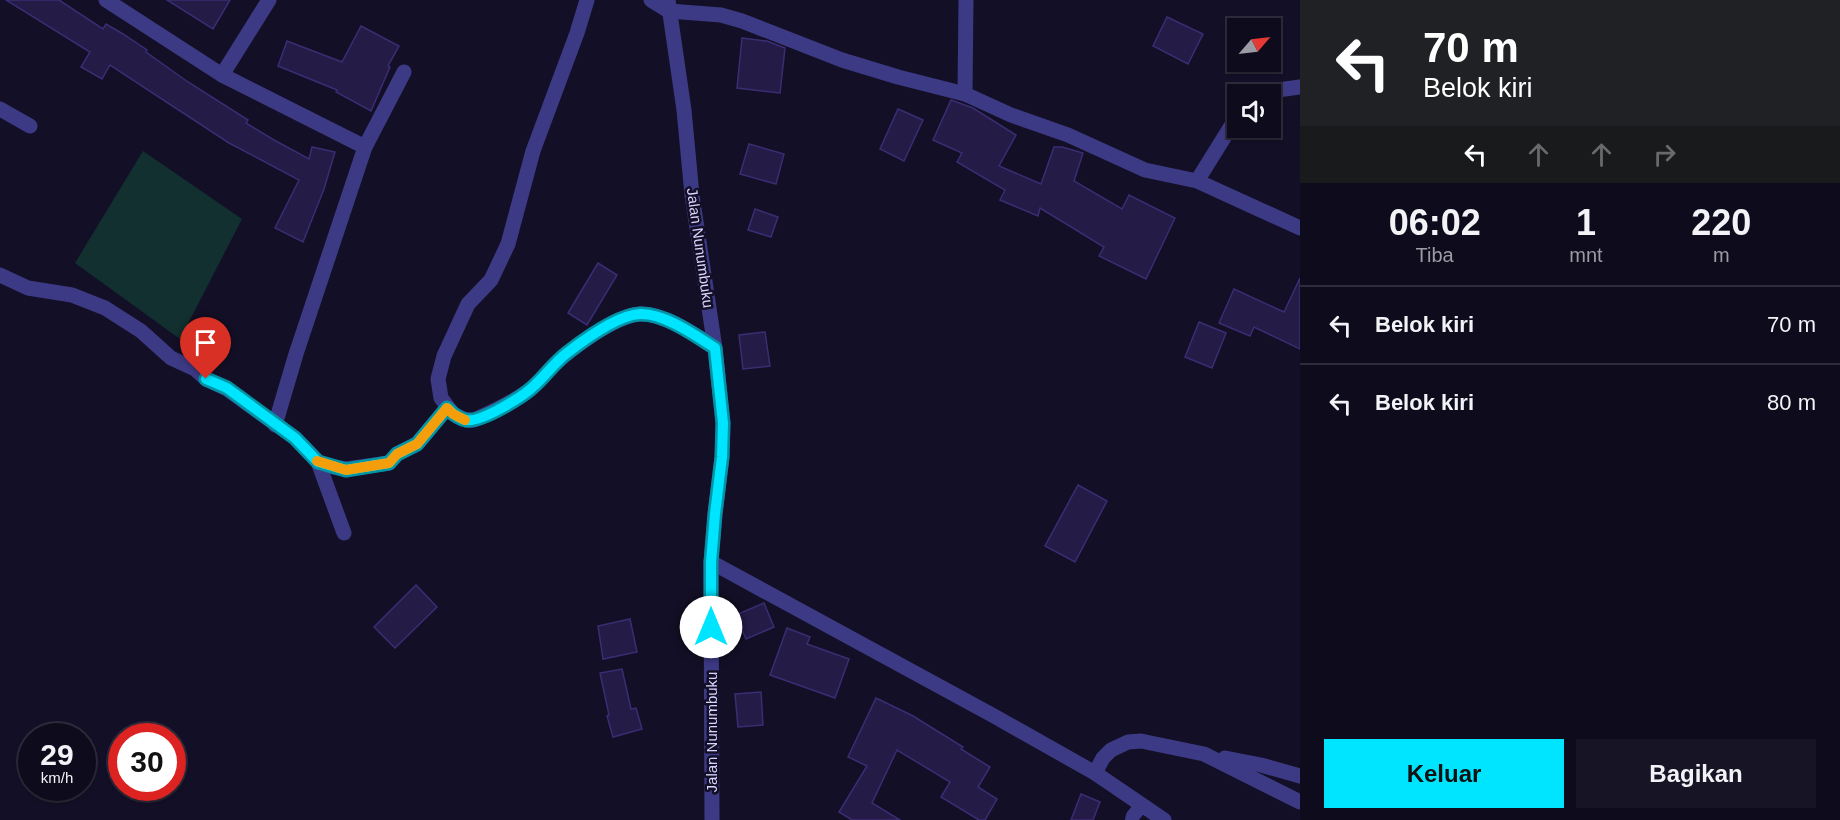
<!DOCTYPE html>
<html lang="id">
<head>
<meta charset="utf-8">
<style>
  body { margin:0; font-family:Arial,sans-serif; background:#171425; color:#f1f3f6; height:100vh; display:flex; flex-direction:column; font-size:22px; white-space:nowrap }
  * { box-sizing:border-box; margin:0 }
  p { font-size:20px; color:#9b9ba3 }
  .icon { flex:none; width:33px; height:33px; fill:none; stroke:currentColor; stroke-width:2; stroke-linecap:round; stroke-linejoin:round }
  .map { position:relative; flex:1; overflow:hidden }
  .details { display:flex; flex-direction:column; background:#0e0b1c; width:540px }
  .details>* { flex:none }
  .banner { background:#202124; color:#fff; overflow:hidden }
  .needle { width:39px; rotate:62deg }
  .tools { position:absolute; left:1227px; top:18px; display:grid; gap:12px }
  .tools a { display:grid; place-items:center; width:54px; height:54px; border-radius:0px; background:#0e0b1c; box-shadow:0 2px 4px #0004,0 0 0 2px #2e2b3b; font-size:30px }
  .speed { position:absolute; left:18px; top:723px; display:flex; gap:12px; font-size:30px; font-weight:700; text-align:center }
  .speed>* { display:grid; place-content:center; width:78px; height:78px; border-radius:50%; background:#0e0b1c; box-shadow:0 2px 4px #0004,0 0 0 2px #2e2b3b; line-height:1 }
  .speed small { font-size:15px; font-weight:400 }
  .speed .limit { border:9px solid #d22; background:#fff; color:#111 }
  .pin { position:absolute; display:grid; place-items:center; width:51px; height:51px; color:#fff; margin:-62px -26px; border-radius:50% 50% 50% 0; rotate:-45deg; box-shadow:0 0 6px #0007 }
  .pin .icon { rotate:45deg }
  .me { position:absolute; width:66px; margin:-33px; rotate:0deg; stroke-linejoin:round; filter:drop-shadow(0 0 4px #0008) }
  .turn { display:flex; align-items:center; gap:21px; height:126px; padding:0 24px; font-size:27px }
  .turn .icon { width:78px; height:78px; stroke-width:2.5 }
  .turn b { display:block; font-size:42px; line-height:51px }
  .lanes { display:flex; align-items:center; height:57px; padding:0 24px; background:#0003; justify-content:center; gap:30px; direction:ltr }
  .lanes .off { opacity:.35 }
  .eta { display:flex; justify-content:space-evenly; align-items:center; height:102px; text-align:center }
  .eta b { font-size:36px; font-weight:700; line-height:42px }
  .button { display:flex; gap:12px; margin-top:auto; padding:12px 24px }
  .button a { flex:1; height:69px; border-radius:0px; background:#00e5ff; color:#111; font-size:24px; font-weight:700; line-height:69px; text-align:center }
  .button a+a { background:#171425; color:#f1f3f6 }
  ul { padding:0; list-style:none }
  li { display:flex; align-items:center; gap:18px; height:78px; padding:0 24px; border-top:2px solid #2e2b3b }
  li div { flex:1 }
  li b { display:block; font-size:22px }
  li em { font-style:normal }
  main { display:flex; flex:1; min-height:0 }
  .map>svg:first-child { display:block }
  .green { fill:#12302f }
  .building { fill:#241b47; stroke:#3b2d73; stroke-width:1.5 }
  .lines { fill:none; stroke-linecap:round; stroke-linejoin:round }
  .lane { stroke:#3d3a85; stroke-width:14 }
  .street { stroke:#3d3a85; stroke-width:15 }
  .route-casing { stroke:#0095a6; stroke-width:15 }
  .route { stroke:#00e5ff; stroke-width:10 }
  .slow { stroke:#f59e0b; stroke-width:10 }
  .labels { text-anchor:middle; stroke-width:5; stroke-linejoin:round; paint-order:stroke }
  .street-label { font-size:15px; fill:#d9d4ff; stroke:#130f26 }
</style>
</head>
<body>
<main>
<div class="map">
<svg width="1300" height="820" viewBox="0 0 1300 820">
  <rect width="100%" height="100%" fill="#130f26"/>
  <polygon class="green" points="143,151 242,219 180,339 75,263"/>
  <g class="building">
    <polygon points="6,0 59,0 103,29 106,24 123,34 147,50 146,52 188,82 248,120 246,123 274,140 309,159 312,147 335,152 324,189 303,242 275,228 299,180 229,143 110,65 102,79 81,67 90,52"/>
    <polygon points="167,0 230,0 213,29"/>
    <polygon points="1167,17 1203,34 1188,64 1153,46"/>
    <polygon points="361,26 399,46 388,66 390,67 371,111 336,92 337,90 278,66 287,41 342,62"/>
    <polygon points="742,38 767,41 785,48 780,93 737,88"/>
    <polygon points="951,100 973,108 1016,135 999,166 1041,184 1054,147 1062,147 1083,153 1074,181 1122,209 1129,195 1175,218 1146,279 1099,256 1104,247 1040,208 1038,216 1000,200 1005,190 957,162 962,153 933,140"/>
    <polygon points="898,109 923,120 904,161 880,149"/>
    <polygon points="749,144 784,154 776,184 740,174"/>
    <polygon points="755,209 778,217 771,237 748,230"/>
    <polygon points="598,263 617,275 587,325 568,313"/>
    <polygon points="1300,278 1300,349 1254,327 1250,336 1219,323 1234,289 1284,312"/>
    <polygon points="1199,322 1226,333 1212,368 1185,357"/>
    <polygon points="765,332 770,366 743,369 739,335"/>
    <polygon points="1078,485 1107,501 1075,562 1045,546"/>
    <polygon points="416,585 437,607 395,648 374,627"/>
    <polygon points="764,603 774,627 746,639 736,615"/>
    <polygon points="630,619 637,652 603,659 598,626"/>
    <polygon points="787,628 810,637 807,644 849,659 835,698 770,675"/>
    <polygon points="622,669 631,709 636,708 642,729 613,737 607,716 609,715 600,673"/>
    <polygon points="761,692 763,725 738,727 735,694"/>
    <polygon points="876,698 913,716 963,747 961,749 990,767 978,787 997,799 985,820 979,820 941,797 950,782 897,750 872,803 900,820 852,820 839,812 867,766 848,757"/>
    <polygon points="1081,794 1100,802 1093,820 1071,820"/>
  </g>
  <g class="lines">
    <polyline class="lane" points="1132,820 1133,816 1142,805"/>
    <g class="street">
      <polyline points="106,0 222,75 365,147"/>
      <path d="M587,0L577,33L533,151L508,244L491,280L468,304L444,356L438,379L441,398L453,414L466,420H474C492,412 511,403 527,392C537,385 545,374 553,366C570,349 616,315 640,314C664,313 696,335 715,348"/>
      <polyline points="651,0 669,11 721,15 742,21 842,60 898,77 965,94 1011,115 1068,135 1145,170 1197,181 1300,228"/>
      <polyline points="668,0 684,110 692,195 715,348 723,423 722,457 715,514 711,562 712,820"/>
      <polyline points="222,75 269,0"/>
      <polyline points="965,94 966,0"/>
      <polyline points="1250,94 1253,90 1264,92 1300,87"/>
      <polyline points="0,109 30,126"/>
      <polyline points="1197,181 1238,115"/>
      <polyline points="0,275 28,288 72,295 105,308 141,331 171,358 195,369 206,379 227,389 295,438 318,462 333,467 346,469 389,463 397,454 417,444 447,408"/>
      <polyline points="275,425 296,354 365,147 404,72"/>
      <polyline points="318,462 344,533"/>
      <polyline points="711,562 994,716 1095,773 1164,820"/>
      <polyline points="1225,758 1261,765 1300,776"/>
      <polyline points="1095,773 1103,758 1111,750 1128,742 1141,741 1204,754 1300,802"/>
    </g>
  </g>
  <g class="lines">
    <defs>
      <path id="route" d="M206,379L227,388L295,438L318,462L346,470L389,463L397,454L417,444L447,408C452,413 459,419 466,420C481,423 524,396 535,385C546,375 555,362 567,353C585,339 618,315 640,314C664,313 695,335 715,348L723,423L722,457L715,514L711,562V627"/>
    </defs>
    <use href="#route" class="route-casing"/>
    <use href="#route" class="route"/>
    <polyline class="slow" points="317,461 346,470 389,463 397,454 417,444 447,408 453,414 465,420"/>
  </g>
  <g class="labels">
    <g class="street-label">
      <text transform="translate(700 248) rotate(82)" y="5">Jalan Nunumbuku</text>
      <text transform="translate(712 732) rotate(-90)" y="5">Jalan Nunumbuku</text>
    </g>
  </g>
</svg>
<div class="tools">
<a><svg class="needle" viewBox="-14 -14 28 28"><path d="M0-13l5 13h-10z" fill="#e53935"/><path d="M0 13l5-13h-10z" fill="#9b9ba3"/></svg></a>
<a><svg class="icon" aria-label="sound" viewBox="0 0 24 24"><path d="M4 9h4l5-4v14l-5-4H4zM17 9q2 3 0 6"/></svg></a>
</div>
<div class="speed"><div>29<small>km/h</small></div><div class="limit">30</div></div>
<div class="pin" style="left:206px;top:379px;background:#d93025"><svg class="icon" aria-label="arrive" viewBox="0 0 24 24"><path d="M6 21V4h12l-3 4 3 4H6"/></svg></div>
<svg class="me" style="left:711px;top:627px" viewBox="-20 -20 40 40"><circle r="19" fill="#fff"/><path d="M0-13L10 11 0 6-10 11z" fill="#00e5ff"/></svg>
</div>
<section class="details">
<div class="banner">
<div class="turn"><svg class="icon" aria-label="left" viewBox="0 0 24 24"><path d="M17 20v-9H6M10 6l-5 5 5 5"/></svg><div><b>70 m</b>Belok kiri</div></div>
<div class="lanes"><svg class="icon" aria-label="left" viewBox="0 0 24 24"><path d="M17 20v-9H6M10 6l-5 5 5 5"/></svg><svg class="icon off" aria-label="ahead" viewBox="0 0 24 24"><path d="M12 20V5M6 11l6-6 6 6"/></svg><svg class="icon off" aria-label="ahead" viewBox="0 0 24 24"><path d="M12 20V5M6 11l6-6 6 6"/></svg><svg class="icon off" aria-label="right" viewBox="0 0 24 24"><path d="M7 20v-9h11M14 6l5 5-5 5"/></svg></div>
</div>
<div class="eta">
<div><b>06:02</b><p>Tiba</p></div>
<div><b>1</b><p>mnt</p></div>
<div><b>220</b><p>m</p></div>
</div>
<ul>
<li><svg class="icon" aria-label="left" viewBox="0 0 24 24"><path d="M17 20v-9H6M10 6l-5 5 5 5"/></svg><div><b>Belok kiri</b></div><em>70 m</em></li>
<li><svg class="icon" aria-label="left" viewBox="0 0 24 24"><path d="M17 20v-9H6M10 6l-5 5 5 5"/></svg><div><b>Belok kiri</b></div><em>80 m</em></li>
</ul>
<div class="button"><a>Keluar</a><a>Bagikan</a></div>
</section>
</main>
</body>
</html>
